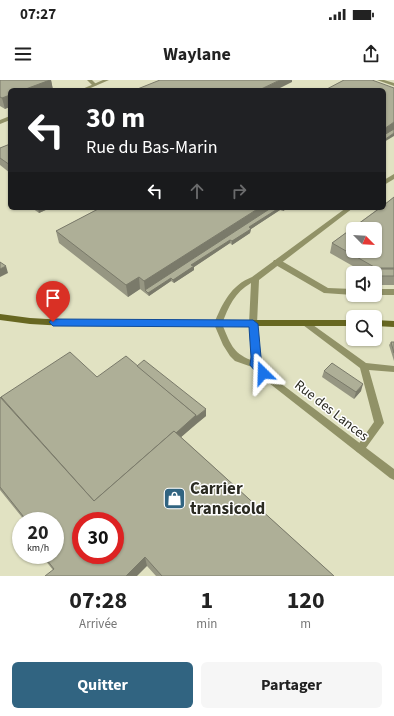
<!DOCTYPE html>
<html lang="fr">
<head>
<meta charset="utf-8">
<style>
  body { margin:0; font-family:"Source Sans 3",sans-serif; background:#f6f6f6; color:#222; height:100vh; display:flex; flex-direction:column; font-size:15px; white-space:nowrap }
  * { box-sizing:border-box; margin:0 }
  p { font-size:13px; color:#767676 }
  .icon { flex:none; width:22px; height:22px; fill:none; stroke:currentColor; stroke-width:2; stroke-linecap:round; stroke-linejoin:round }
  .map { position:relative; height:496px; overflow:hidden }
  .sheet { display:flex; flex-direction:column; background:#fff; flex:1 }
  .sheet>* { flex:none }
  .top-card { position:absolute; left:8px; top:8px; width:378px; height:122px; border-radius:6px; box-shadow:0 1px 3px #0004; background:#202124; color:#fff; overflow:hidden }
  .needle { width:26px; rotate:114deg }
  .buttons { position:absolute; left:346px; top:142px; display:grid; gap:8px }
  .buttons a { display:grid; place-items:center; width:36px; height:36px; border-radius:6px; background:#fff; box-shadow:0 1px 3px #0004; font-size:20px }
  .speed { position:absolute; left:12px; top:432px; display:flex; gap:8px; font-size:20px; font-weight:700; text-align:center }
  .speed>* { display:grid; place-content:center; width:52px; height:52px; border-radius:50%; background:#fff; box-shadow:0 1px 3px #0004; line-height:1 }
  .speed small { font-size:10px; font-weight:400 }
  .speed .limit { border:6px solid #d22; background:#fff; color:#111 }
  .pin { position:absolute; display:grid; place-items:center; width:34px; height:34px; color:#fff; margin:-41px -17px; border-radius:50% 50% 50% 0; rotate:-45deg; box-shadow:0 0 4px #0007 }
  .pin .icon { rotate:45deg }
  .me { position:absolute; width:44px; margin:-22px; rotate:338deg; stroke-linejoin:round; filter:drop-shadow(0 0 3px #0008) }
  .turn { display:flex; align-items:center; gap:14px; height:84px; padding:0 12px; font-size:18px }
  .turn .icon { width:52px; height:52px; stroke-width:2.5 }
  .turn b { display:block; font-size:28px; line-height:34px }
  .lanes { display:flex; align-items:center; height:38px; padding:0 12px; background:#0003; justify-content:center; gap:20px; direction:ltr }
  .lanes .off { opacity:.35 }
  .eta { display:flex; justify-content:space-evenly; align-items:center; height:68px; text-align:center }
  .eta b { font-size:24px; font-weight:700; line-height:28px }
  .cta { display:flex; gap:8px; margin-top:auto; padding:8px 12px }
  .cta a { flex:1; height:46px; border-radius:6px; background:#316481; color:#fff; font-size:16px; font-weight:700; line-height:46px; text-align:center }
  .cta a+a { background:#f6f6f6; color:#222 }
  .status { display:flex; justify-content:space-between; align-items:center; height:28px; padding:0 20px; background:#fff; direction:ltr }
  .status svg { height:11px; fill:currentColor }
  header { display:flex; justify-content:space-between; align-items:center; height:52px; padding:0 12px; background:#fff; font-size:18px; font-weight:700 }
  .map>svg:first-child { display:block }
  .built { fill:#e1e2c2; fill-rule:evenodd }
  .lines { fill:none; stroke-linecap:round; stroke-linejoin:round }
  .service { fill:#919267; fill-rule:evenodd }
  .minor { fill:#919267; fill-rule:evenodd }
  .secondary { fill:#676721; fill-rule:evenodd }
  .wall { fill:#969682 }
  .shaded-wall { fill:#7a7a6a }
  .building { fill:#aeaf97; stroke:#7a7a6a; fill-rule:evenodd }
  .route { fill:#1a73e8; stroke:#114b97 }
  .labels { text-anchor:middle; stroke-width:3; stroke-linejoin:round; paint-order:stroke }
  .street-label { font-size:14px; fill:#2a2a21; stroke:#fff }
  .near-poi-label { font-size:17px; font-weight:bold; fill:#2a2a21; stroke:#fff; text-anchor:start }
</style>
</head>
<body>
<div class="status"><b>07:27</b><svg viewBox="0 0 49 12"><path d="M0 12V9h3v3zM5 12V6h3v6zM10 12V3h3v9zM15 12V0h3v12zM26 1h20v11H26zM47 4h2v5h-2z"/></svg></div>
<header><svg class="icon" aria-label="menu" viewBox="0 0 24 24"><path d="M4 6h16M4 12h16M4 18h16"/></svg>Waylane<svg class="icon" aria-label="share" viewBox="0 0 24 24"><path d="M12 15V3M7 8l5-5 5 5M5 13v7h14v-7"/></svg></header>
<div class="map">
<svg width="394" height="496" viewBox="0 0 394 496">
  <rect width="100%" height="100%" fill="#ecedd4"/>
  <path class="built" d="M0,0H394V496H0ZM10,10H384V128H10ZM353,149H375V171H353ZM353,193H375V215H353ZM353,237H375V259H353ZM21,441H55V475H21ZM81,441H115V475H81Z"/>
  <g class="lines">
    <g class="service">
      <polygon points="87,0 92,0 97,5 93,6"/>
      <polygon points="377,0 384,0 394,3 394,6"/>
      <polygon points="274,180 280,180 328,208 353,209 353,215 324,213 274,184 273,182"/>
      <rect x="375" y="209" width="19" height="6"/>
      <polygon points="306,240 366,283 394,286 394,292 369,290 384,343 363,372 360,373 357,372 355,369 374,342 360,288 303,245 302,243"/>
    </g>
    <g class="minor">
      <polygon points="103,0 109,0 86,10 80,10"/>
      <polygon points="10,36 10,40 0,44 0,40"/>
      <polygon points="394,94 394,99 384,105 384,100"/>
      <path d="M346,128H353L259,200L257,244L260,277L259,284L275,299L394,389V400L390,398L269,303L252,287L235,281L230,276L223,265L214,244C222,224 231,205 252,197ZM251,203L249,244L251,280C232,273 230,262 222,244C228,227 235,212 251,203Z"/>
    </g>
    <g class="secondary">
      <polygon points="0,234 30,238 65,240 353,240 353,246 65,246 30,244 0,240"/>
      <polygon points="375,240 394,241 394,247 375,246"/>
    </g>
  </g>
  <g class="wall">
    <polygon points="0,0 51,0 53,10 10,10 5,29 0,26"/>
    <polygon points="10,64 10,93 0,85 0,68"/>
    <polygon points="394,117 394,205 375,205 375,193 365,193 330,173 332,163"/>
    <polygon points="32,128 50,128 39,133"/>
    <polygon points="100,128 288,128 283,131 280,130 251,149 250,153 232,165 230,163 194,187 194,190 174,203 171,201 149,216 140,209 128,217 59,163 56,151"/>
    <polygon points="391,262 394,262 394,281 389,265"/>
    <polygon points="137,285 206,336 181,357 334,496 156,496 147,486 53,490 41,475 55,475 55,441 25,441 0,410 0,317 1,317 97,297"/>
    <polygon points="324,291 361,311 354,319 322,297"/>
  </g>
  <g class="shaded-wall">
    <polygon points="50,0 51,0 53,10 23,10"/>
    <polygon points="280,0 292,0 292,2 276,10 259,10"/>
    <polygon points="10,15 10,27 5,29 2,18"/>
    <polygon points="394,42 394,51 384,58 384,49"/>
    <polygon points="394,53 394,56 384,62 384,60"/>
    <polygon points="38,128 50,128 39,133"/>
    <polygon points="259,128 276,128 145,210 144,201"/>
    <polygon points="279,128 281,128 280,130 251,149 250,153 232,165 232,161 249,147"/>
    <polygon points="283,128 288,128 283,131"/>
    <polygon points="230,160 230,163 194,187 194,190 174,203 173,200 191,185"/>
    <polygon points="6,186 8,193 0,197 0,189"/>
    <polygon points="139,197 140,209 128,217 126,205"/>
    <polygon points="171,198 171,201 149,216 148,213"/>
    <polygon points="363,304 361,311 354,319 356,312"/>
    <polygon points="206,329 206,336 196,344 196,337"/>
    <polygon points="196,335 196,344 97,431 94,423"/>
    <polygon points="145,477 147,486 137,496 126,496"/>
  </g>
  <g class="building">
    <polygon points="0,0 50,0 23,10 10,10 10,15 2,18 0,17"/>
    <polygon points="160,0 280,0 259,10 135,10"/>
    <polygon points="344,0 372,0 394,8 394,42 384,49 384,10 325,10"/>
    <polygon points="394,49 394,53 384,60 384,55"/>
    <polygon points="10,64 10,85 0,78 0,68"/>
    <path d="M394,117V188H376L332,163L380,128H384V125ZM353,149H375V171H353Z"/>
    <polygon points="100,128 259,128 144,201 139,197 126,205 56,151"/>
    <polygon points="271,128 279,128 249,147 251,149 232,161 230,160 191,185 194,186 173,200 171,198 148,213 145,210"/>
    <polygon points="0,182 6,186 0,189"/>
    <polygon points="376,189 394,189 394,196 379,196"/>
    <polygon points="391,262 394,262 394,273"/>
    <polygon points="70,272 97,297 126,276 196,335 176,353 174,351 94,421 1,317"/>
    <polygon points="144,280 206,329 196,337 196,335 137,286"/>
    <polygon points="332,283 363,304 356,312 324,291"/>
    <path d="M0,317L94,421L174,351L334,496H162L145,477L126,496H45L54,489L43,475H55V441H27L0,407ZM81,441H115V475H81Z"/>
  </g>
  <polygon class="route" points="53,239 253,240 258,244 261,277 260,284 268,293 266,296 259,296 250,285 251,277 249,247 53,246 49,242"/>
  <defs>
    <symbol id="shop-square" viewBox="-11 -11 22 22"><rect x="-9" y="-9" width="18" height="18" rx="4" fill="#316481" stroke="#fff"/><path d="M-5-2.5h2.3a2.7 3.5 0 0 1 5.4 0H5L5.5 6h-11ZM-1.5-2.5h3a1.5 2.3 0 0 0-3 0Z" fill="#fff"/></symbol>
  </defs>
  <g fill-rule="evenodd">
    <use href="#shop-square" x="162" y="406" width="25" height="25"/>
  </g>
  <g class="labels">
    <g class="street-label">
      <text transform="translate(332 330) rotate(38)" y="5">Rue des Lances</text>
    </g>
    <g class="near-poi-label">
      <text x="190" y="414">Carrier<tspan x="190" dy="20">transicold</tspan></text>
    </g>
  </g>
</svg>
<div class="buttons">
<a><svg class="needle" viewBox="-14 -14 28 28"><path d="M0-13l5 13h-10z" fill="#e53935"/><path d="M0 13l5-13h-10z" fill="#767676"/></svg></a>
<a><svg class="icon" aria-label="sound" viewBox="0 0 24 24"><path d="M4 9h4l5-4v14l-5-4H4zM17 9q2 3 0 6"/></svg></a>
<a><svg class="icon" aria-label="search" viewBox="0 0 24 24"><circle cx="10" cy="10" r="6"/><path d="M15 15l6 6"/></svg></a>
</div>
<div class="speed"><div>20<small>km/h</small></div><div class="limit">30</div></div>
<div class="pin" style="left:53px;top:242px;background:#d93025"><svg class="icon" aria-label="arrive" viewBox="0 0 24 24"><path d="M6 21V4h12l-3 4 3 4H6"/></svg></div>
<svg class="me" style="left:263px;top:293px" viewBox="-20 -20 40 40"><path d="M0-17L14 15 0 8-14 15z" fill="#1a73e8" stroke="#fff" stroke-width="4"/></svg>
<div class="top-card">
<div class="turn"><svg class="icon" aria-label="left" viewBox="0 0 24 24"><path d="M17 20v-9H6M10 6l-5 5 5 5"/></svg><div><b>30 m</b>Rue du Bas-Marin</div></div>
<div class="lanes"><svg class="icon" aria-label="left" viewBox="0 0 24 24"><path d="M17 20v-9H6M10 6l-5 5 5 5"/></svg><svg class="icon off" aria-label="ahead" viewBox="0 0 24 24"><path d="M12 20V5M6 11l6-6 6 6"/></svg><svg class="icon off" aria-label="right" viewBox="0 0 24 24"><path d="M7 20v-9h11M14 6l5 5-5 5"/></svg></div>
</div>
</div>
<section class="sheet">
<div class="eta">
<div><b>07:28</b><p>Arrivée</p></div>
<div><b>1</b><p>min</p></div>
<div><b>120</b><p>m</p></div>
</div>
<div class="cta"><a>Quitter</a><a>Partager</a></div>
</section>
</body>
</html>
